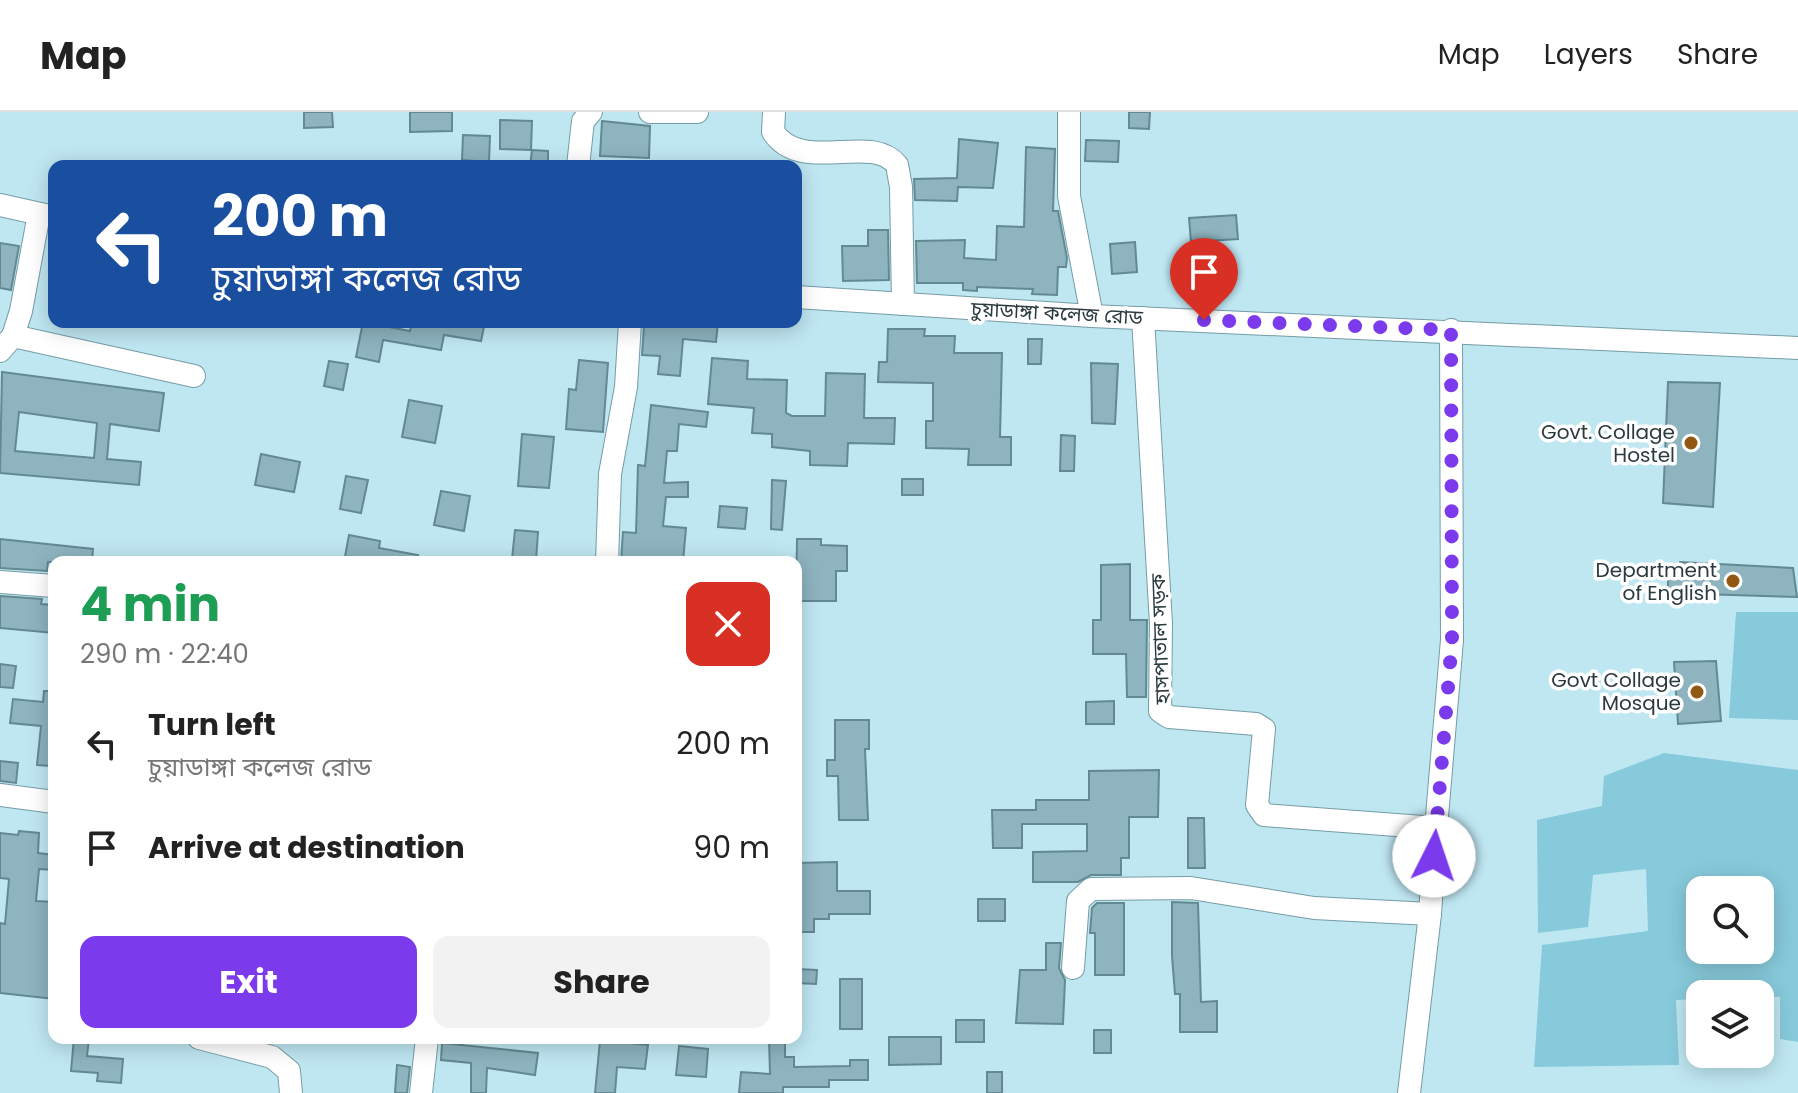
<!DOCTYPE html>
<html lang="en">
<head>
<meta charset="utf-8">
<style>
  body { margin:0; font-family:Poppins,"Noto Sans Bengali",sans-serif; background:#f2f2f2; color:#222; height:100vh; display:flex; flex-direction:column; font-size:30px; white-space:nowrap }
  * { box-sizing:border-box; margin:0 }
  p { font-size:26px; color:#767676 }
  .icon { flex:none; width:44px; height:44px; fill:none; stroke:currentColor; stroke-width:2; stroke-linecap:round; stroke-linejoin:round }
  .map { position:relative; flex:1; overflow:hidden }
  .details { position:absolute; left:48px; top:444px; width:754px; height:488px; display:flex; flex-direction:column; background:#fff; border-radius:16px; box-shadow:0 4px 20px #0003 }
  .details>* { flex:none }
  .banner { position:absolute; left:48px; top:48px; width:754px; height:168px; border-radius:16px; box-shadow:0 4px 20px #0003; background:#1a4fa0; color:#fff; overflow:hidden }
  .tools { position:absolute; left:1686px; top:764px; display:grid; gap:16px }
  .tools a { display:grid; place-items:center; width:88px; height:88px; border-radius:16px; background:#fff; box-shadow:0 4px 20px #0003; font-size:40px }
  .pin { position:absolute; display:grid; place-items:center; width:68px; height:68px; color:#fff; margin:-82px -34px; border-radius:50% 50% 50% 0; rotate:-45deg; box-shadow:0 0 8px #0007 }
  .pin .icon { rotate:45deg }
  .me { position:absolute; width:88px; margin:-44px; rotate:4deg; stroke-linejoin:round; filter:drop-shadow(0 0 6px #0008) }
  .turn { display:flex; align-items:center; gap:28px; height:168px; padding:0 32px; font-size:36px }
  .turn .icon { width:104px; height:104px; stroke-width:2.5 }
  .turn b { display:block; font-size:56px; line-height:68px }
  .round { display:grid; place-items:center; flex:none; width:84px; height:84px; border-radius:16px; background:#f2f2f2 }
  .head { display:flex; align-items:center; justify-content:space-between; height:136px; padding:0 32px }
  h1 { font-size:48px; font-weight:700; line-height:60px; color:#1e9e55 }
  .button { display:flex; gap:16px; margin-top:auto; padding:16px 32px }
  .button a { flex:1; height:92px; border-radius:16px; background:#7c3aed; color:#fff; font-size:32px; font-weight:700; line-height:92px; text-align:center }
  .button a+a { background:#f2f2f2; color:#222 }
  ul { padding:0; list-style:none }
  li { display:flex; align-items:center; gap:24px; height:104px; padding:0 32px }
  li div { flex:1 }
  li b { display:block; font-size:30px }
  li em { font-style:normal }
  header { display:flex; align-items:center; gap:48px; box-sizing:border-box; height:112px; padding:0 40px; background:#fff; border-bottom:2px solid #e0e0e0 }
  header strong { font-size:38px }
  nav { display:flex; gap:44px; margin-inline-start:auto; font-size:28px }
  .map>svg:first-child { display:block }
  .green { fill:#87cadb; fill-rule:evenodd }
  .building { fill:#8db4bf; stroke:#638993; stroke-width:2; fill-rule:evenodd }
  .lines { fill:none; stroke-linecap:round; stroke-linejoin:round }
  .minor-casing { stroke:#759ca6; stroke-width:24 }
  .minor { stroke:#fff; stroke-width:22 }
  .route { stroke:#7c3aed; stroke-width:14; stroke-dasharray:0 25.2 }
  .poi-dot { fill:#905810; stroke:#fff; stroke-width:3 }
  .labels { text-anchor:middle; stroke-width:7; stroke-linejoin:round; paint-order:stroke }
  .street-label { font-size:20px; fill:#2a3a3f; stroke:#fff }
  .poi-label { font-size:20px; fill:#2a3a3f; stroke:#fff; text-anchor:end }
</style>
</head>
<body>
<header>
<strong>Map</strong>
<nav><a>Map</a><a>Layers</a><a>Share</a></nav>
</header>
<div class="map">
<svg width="1798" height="981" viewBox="0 0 1798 981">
  <rect width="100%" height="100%" fill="#bfe7f2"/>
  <g class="green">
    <polygon points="1736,500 1798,500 1798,608 1729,606"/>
    <path d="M1664,641L1798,658V930L1780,927V885L1700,882V887L1676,888L1679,953L1534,955L1542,833L1648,819L1646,757L1593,763L1588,815L1538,821L1537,708L1602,694L1604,664ZM1700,778H1760V838H1700Z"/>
  </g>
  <g class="building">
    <polygon points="304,0 332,0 333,15 304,16"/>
    <polygon points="410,0 452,0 452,19 410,20"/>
    <polygon points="1129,0 1150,0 1149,17 1129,16"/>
    <polygon points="500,8 532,9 531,38 500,37"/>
    <polygon points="602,9 650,14 649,46 600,44"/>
    <polygon points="463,23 490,24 489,50 462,48"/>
    <polygon points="959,27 998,31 993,76 958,75 957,89 915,88 914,67 957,66"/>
    <polygon points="1086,28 1119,29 1118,50 1085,49"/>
    <polygon points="1026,35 1055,37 1053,99 1058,99 1067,146 1066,155 1058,155 1057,183 1032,182 1033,177 977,175 977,179 963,178 963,171 917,171 916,129 965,128 964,146 996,148 997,114 1024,115"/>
    <polygon points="532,38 548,39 548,54 530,54"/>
    <polygon points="1236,103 1238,127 1191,130 1189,106"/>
    <polygon points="868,118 888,118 889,168 843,169 842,134 868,134"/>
    <polygon points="1135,130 1137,160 1112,162 1110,132"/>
    <polygon points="0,131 19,134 11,178 0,176"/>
    <polygon points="363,210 410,219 412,210 485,210 481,229 444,223 441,238 383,228 379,250 356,245"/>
    <polygon points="663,210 718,210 716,230 683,227 680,264 658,262 660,244 642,243 644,214 662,215"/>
    <polygon points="888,217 925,217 924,224 955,224 954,241 1002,241 1000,325 1011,325 1011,353 968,353 969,337 926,336 926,309 933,309 933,271 878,270 879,250 887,250"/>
    <polygon points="1028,227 1042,227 1041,252 1028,252"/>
    <polygon points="712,246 748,249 747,267 787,268 786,301 792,304 825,304 826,261 865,262 864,306 895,306 894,332 848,331 847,354 810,353 810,339 772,335 772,322 752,321 754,296 708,292"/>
    <polygon points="579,248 608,251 603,320 566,317 569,277 576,278"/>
    <polygon points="329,249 348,252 343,278 324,274"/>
    <polygon points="1091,251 1118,252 1115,312 1092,311"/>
    <path d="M2,260L164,281L159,319L110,312L107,347L141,350L139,373L0,361ZM19,300L97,311L94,346L15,339Z"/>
    <polygon points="1668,270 1720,271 1713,395 1663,391"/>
    <polygon points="409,288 442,294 435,331 402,325"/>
    <polygon points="651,293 708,300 706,315 679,312 677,339 667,339 664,371 688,370 688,385 666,385 663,414 686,416 683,450 621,450 623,420 636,421 638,353 645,354"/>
    <polygon points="522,322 554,325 549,376 518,374"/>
    <polygon points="1061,323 1075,324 1074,359 1060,359"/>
    <polygon points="261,342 300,350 294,380 255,373"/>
    <polygon points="346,364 368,368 361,401 340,397"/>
    <rect x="902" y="367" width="21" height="16"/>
    <polygon points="772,368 786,369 782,418 771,417"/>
    <polygon points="441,379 470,384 464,419 434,413"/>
    <polygon points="720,394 747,396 745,417 718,415"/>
    <polygon points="515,418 538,420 536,449 512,447"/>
    <polygon points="349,423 380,429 379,436 418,443 417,450 344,450"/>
    <polygon points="0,427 93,437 92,450 48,450 47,459 0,456"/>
    <polygon points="797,427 821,427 821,433 847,434 847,459 836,459 836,489 796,489"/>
    <polygon points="1680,450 1793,456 1797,485 1668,481 1668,460 1677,461"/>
    <polygon points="1130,452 1130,508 1147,508 1146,585 1127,585 1126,542 1093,542 1093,508 1101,508 1101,453"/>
    <polygon points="0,484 42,487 41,492 54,493 54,521 0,516"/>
    <polygon points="1716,549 1721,609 1678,612 1674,550"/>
    <polygon points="0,552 16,554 13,576 0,575"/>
    <polygon points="44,579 54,579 51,654 37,653 41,614 10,611 13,587 43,590"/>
    <polygon points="1114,589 1114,612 1086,612 1086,590"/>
    <polygon points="835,608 869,608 869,637 865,637 868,708 839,708 838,664 827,664 827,648 835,648"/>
    <polygon points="0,649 18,651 16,671 0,669"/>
    <polygon points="1159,658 1158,705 1129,705 1129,746 1121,746 1121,763 1091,763 1078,770 1033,770 1033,740 1087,739 1087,712 1022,712 1022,736 993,736 992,698 1036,698 1036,688 1089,688 1089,659"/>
    <polygon points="1188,706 1204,706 1205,756 1188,756"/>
    <polygon points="19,719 39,721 38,741 54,743 54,758 39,757 36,789 54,790 54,887 0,881 0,811 5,812 9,767 0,766 0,721 18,723"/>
    <polygon points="837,750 837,779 870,779 870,802 829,802 829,807 814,807 814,820 799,820 796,751"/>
    <rect x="978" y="787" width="27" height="22"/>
    <polygon points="1172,790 1198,791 1201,890 1217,889 1217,920 1180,920 1180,882 1175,882 1172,844"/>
    <polygon points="1097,791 1124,791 1124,863 1095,863 1095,821 1090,821 1092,796"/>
    <polygon points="1046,831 1061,831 1059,856 1065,868 1063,912 1016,911 1020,858 1046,858"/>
    <polygon points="796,857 817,858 816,872 796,871"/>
    <rect x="840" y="867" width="22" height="50"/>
    <rect x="956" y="908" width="28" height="22"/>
    <rect x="1094" y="918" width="17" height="23"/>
    <polygon points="889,925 941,925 941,952 889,953"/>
    <polygon points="74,926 89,927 87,944 123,947 121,971 97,969 98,961 71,959"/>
    <polygon points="769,926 785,926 785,945 794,945 794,955 850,954 850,948 868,948 868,968 829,968 829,975 783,975 783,981 739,981 741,960 770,962"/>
    <polygon points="600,928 648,933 645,957 617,955 615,981 595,981"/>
    <polygon points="442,931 538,941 535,963 487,956 486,981 471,981 471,951 441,948"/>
    <polygon points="679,934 708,937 706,965 676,963"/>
    <polygon points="397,953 410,955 407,981 395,981"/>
    <rect x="987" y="960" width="15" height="21"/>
  </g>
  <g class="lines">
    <defs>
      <g id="minor">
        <polyline points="650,0 697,0"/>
        <path d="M774,0L773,20C802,63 871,20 897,53L901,75L903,192"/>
        <polyline points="1069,0 1069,84 1092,204"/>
        <polyline points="578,54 583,9 591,0"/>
        <polyline points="0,93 54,105"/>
        <polyline points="39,102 21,199 13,224 194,264"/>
        <polyline points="796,185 1092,204 1798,236"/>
        <polyline points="1143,206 1161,512 1160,599 1169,605 1256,612 1264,617 1257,693 1264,703 1436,716 1430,802 1409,981"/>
        <polyline points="0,239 13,224"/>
        <polyline points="607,450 610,362 626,275 630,210"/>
        <polyline points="0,470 54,474"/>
        <polyline points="0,683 54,690"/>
        <polyline points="1436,716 1452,528 1451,218"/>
        <polyline points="1073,856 1078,789 1091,777 1191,776 1314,796 1430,802"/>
        <polyline points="199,926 272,945 289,959 291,981"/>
        <polyline points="421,981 427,926"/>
      </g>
    </defs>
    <use href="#minor" class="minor-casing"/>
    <use href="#minor" class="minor"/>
  </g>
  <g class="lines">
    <polyline class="route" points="1204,208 1451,218 1452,528 1434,744"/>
  </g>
  <g class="poi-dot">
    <circle cx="1691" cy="331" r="8"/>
    <circle cx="1733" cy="469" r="8"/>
    <circle cx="1697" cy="580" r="8"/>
  </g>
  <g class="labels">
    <g class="street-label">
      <text transform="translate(1057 201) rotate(3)" y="7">চুয়াডাঙ্গা কলেজ রোড</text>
      <text transform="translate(1160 527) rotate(-92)" y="7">হাসপাতাল সড়ক</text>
    </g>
    <g class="poi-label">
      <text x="1675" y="327">Govt. Collage<tspan x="1675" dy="23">Hostel</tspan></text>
      <text x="1717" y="465">Department<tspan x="1717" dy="23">of English</tspan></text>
      <text x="1681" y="575">Govt Collage<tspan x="1681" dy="23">Mosque</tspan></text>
    </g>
  </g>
</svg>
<div class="tools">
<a><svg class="icon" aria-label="search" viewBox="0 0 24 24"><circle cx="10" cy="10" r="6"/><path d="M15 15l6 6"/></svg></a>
<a><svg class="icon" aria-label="layers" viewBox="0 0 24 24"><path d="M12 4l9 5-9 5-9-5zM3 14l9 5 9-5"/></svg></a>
</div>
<div class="pin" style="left:1204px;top:208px;background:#d93025"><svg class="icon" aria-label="arrive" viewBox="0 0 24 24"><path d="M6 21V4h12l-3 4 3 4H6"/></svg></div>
<svg class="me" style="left:1434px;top:744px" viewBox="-20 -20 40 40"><circle r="19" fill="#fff"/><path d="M0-13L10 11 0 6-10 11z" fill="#7c3aed"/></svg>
<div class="banner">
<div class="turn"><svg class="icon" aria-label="left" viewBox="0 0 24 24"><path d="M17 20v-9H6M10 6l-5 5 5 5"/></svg><div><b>200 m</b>চুয়াডাঙ্গা কলেজ রোড</div></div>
</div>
<section class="details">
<div class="head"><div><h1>4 min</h1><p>290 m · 22:40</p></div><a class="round" style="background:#d93025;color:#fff"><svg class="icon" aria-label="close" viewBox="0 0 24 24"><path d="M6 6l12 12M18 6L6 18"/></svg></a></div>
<ul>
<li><svg class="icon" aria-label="left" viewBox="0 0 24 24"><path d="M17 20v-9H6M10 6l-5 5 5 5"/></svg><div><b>Turn left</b><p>চুয়াডাঙ্গা কলেজ রোড</p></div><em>200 m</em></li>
<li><svg class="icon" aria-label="arrive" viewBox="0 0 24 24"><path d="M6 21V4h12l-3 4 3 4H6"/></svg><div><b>Arrive at destination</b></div><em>90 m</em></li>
</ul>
<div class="button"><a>Exit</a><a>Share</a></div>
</section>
</div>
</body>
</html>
